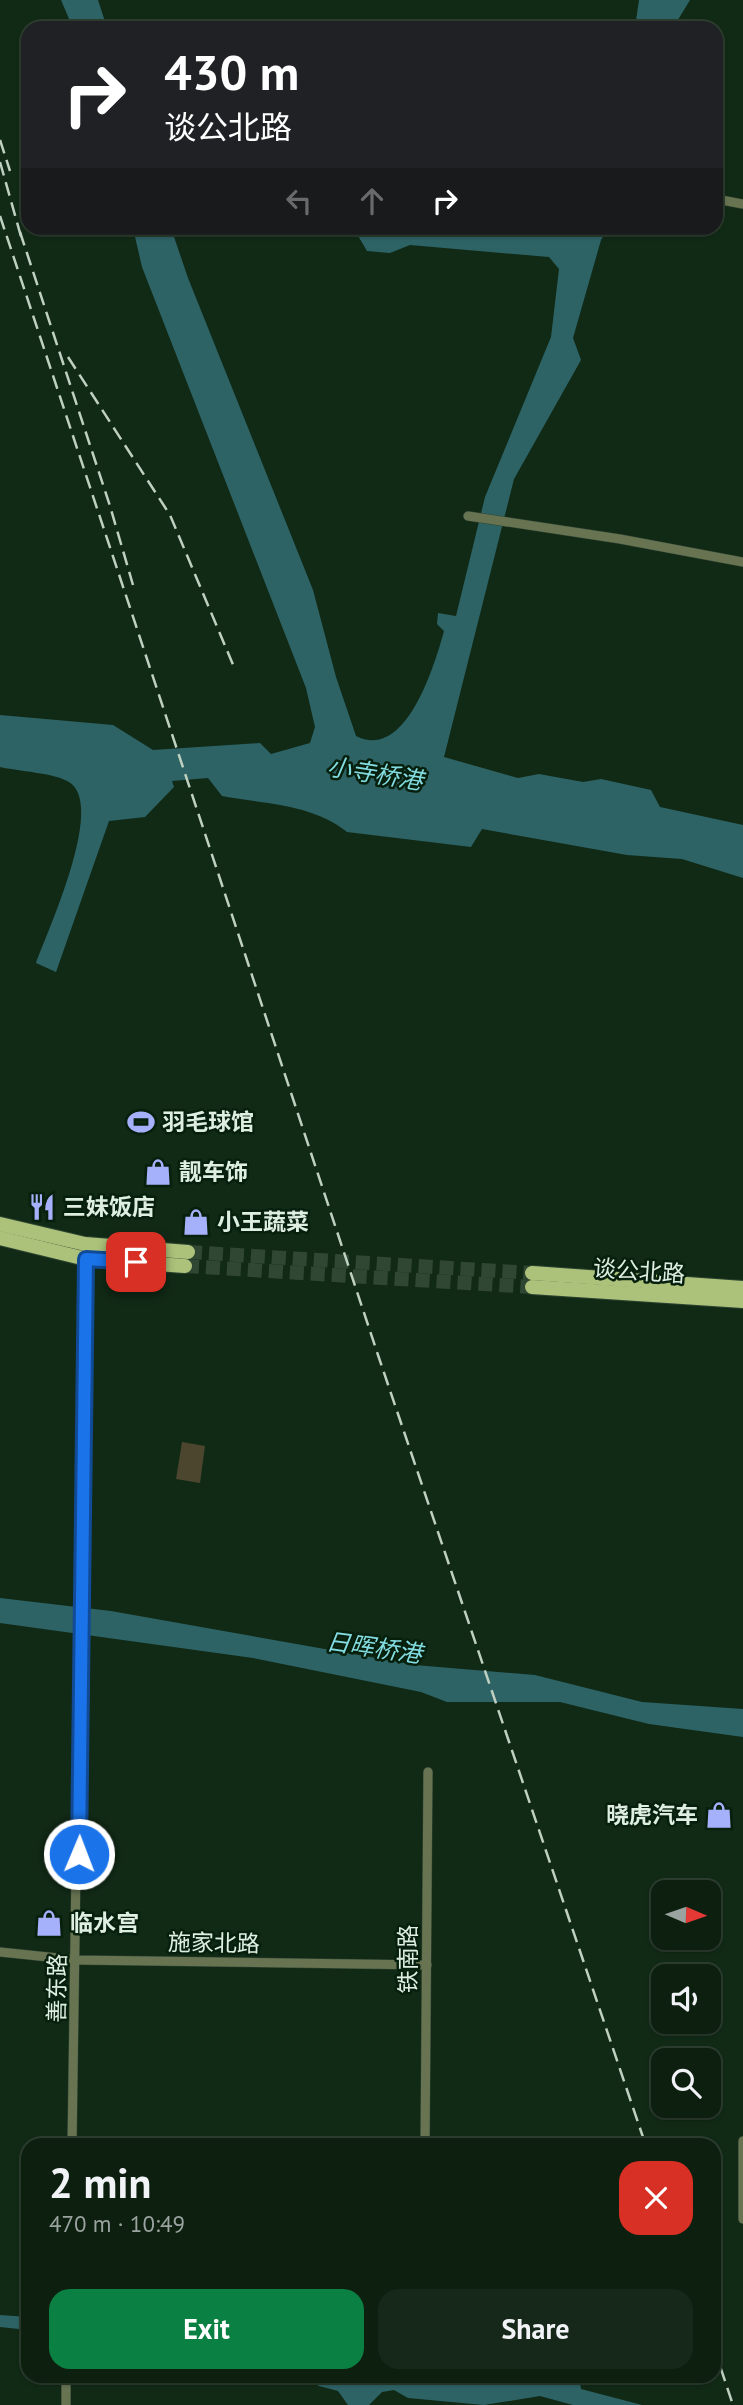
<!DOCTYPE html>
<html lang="en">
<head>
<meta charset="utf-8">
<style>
  body { margin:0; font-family:"PT Sans","Noto Sans SC",sans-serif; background:#162819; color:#f1f3f6; height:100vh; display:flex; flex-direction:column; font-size:26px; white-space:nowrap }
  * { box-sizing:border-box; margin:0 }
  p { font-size:23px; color:#9aa39f }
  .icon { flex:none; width:38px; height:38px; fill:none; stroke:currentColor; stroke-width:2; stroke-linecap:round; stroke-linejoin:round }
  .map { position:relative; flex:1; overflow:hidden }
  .drawer { position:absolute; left:21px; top:2138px; width:700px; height:245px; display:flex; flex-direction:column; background:#0d2010; border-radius:21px; box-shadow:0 2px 5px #0004,0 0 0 2px #2d3e30 }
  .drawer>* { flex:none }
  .hud { position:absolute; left:21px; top:21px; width:702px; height:214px; border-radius:21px; box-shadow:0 2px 5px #0004,0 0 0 2px #2d3e30; background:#202124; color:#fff; overflow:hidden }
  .needle { width:46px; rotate:92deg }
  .fabs { position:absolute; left:651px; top:1880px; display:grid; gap:14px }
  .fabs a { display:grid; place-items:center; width:70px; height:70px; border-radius:14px; background:#0d2010; box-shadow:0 2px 5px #0004,0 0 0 2px #2d3e30; font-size:35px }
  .pin { position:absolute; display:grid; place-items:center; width:60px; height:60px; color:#fff; margin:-30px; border-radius:14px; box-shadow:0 4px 10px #0006 }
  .me { position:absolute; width:77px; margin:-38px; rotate:1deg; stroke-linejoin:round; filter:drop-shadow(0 0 5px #0008) }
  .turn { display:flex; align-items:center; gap:24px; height:147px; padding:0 28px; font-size:32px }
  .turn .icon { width:91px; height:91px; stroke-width:2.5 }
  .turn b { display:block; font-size:49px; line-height:60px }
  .lanes { display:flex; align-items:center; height:66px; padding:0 28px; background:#0003; justify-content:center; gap:35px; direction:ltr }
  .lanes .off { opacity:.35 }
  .round { display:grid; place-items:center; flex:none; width:74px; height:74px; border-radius:21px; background:#162819 }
  .headline { display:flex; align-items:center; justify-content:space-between; height:119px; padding:0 28px }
  h1 { font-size:42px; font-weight:800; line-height:52px }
  .action { display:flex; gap:14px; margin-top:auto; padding:14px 28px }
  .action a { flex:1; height:80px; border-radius:21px; background:#0b8043; color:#fff; font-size:28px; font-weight:800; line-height:80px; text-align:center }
  .action a+a { background:#162819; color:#f1f3f6 }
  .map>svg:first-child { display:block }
  .green { fill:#4c462e }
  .water { fill:#2e6366 }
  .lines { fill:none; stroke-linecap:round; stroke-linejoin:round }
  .primary-tunnel { stroke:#304734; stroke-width:14; stroke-dasharray:14 7; stroke-linecap:butt }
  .street-casing { stroke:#2e4532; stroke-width:10 }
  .primary-casing { stroke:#2e4532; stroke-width:16 }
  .street { stroke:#677351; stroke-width:9 }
  .primary { stroke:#acc27a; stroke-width:14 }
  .rail { stroke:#bfd0c1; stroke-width:2.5; stroke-dasharray:14 7; stroke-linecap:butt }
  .route-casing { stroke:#114b97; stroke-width:18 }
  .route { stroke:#1a73e8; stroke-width:12 }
  .labels { text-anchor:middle; stroke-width:5; stroke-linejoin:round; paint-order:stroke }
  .poi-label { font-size:23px; font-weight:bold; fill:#deeee0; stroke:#07200d; text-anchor:start }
  .street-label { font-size:23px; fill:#deeee0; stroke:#07200d }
  .water-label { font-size:24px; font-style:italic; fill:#83dce1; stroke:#07200d }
</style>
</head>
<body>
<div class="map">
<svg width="743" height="2405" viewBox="0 0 743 2405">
  <rect width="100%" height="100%" fill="#112a16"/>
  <polygon class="green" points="182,1442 205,1446 200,1483 176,1479"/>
  <g class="water">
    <polygon points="61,0 98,0 107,28 73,28"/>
    <polygon points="639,0 690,0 673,28 635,28"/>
    <path d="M133,228H171L188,278L313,590L336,677L356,736C406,762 435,664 444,631L437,624L438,613L456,616L485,497L551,337L559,269L549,257L410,245L390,253L367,251L357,234L311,228H463L568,234L572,228H608L601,240L573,338L581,360L514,479L444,757L518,778L539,774L583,782L601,779L651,790L660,807L743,825V878L682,859L627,855L482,829L471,847L347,832C313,804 264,804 222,796L208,778L172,781L174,787L145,817L109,821L56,972L36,963C48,930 106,804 69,782C55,773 17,771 0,767V715L113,725L153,750L260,743L271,754L310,743L315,727L306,688L142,267Z"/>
    <polygon points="0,1598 111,1611 415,1665 535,1675 642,1702 743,1709 743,1737 649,1724 560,1702 447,1702 421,1692 253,1658 0,1623"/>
    <polygon points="0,2315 28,2317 28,2330 0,2327"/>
    <polygon points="303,2377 471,2377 571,2382 580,2383 581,2389 642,2405 573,2405 540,2396 484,2405 408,2398 394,2390 382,2392 369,2405 348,2405 338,2391 319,2386"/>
  </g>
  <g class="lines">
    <g class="primary-tunnel">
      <polyline points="188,1252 532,1273"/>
      <polyline points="185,1266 532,1287"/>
    </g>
    <defs>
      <g id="street">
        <polyline points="716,199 743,204"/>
        <polyline points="468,516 620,539 743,562"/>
        <polyline points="0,1952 77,1960 427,1965"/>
        <polyline points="743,2141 743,2219"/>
        <polyline points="72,2146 85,1244"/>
        <polyline points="425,2146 428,1772"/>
        <polyline points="66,2405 66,2376"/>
      </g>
      <g id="primary">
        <polyline points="0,1224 85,1244 188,1252"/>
        <polyline points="0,1238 86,1259 185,1266"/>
        <polyline points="532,1273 743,1288"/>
        <polyline points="532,1287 743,1301"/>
      </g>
    </defs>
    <use href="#street" class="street-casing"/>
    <use href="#primary" class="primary-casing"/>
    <use href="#street" class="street"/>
    <use href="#primary" class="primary"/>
    <g class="rail">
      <polyline points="0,140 10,171"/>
      <polyline points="0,162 22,240"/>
      <polyline points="0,216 378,1355 646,2146"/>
      <polyline points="20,232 110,506 133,585"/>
      <polyline points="68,357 170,515 234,667"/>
      <polyline points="714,2348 733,2405"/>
    </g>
  </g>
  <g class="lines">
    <defs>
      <polyline id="route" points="79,1854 86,1259 136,1262"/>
    </defs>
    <use href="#route" class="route-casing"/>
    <use href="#route" class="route"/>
  </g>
  <defs>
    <symbol id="stadium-bare" viewBox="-9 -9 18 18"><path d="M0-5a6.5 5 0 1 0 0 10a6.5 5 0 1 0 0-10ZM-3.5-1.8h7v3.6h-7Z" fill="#a6b1fc" stroke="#07200d" stroke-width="2.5" paint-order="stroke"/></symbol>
    <symbol id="shop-bare" viewBox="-9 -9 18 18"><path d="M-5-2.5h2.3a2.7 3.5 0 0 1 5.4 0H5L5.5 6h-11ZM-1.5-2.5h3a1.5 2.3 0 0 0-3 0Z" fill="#a6b1fc" stroke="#07200d" stroke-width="2.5" paint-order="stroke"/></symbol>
    <symbol id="restaurant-bare" viewBox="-9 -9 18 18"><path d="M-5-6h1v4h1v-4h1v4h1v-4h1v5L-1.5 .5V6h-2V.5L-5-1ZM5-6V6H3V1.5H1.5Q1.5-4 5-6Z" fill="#a6b1fc" stroke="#07200d" stroke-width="2.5" paint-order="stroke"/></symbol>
  </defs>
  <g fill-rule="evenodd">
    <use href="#stadium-bare" x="122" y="1103" width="38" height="38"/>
    <use href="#shop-bare" x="139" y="1153" width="38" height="38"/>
    <use href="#restaurant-bare" x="23" y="1188" width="38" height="38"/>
    <use href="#shop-bare" x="177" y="1203" width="38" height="38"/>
    <use href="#shop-bare" x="700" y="1796" width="38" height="38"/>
    <use href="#shop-bare" x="30" y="1904" width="38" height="38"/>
  </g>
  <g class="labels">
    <g class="poi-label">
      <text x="162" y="1130">羽毛球馆</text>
      <text x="179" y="1180">靓车饰</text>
      <text x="63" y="1215">三妹饭店</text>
      <text x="217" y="1230">小王蔬菜</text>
      <text x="698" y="1823" text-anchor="end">晓虎汽车</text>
      <text x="70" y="1931">临水宫</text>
    </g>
    <g class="street-label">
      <text transform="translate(639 1271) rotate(4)" y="8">谈公北路</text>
      <text transform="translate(214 1943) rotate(1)" y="8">施家北路</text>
      <text transform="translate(408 1959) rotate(-90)" y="8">铁南路</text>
      <text transform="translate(57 1988) rotate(-89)" y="8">善东路</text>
    </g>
    <g class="water-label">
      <text transform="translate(375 774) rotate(9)" y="8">小寺桥港</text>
      <text transform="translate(374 1648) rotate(8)" y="8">日晖桥港</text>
    </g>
  </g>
</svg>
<div class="fabs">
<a><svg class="needle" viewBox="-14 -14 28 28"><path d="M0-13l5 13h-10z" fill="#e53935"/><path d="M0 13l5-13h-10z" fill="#9aa39f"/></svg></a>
<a><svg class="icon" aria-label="sound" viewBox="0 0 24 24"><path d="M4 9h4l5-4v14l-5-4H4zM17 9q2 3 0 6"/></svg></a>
<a><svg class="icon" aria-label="search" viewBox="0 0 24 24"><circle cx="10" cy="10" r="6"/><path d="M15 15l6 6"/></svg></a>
</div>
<div class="pin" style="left:136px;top:1262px;background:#d93025"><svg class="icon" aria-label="arrive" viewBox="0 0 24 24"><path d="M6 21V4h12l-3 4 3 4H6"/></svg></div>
<svg class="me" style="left:79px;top:1854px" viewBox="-20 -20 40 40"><circle r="17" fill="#1a73e8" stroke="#fff" stroke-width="3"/><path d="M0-11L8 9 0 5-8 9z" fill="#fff"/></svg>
<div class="hud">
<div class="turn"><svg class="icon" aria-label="right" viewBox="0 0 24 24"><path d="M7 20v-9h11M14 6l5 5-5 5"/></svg><div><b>430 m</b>谈公北路</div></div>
<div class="lanes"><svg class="icon off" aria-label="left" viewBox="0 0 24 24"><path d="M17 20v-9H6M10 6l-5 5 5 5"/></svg><svg class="icon off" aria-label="ahead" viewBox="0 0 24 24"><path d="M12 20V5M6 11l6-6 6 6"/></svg><svg class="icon" aria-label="right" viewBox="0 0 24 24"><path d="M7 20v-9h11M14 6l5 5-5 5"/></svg></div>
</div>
<section class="drawer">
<div class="headline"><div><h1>2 min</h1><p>470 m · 10:49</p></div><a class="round" style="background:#d93025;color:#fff"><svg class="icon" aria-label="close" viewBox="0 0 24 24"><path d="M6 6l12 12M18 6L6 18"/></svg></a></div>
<div class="action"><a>Exit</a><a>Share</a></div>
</section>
</div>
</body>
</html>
